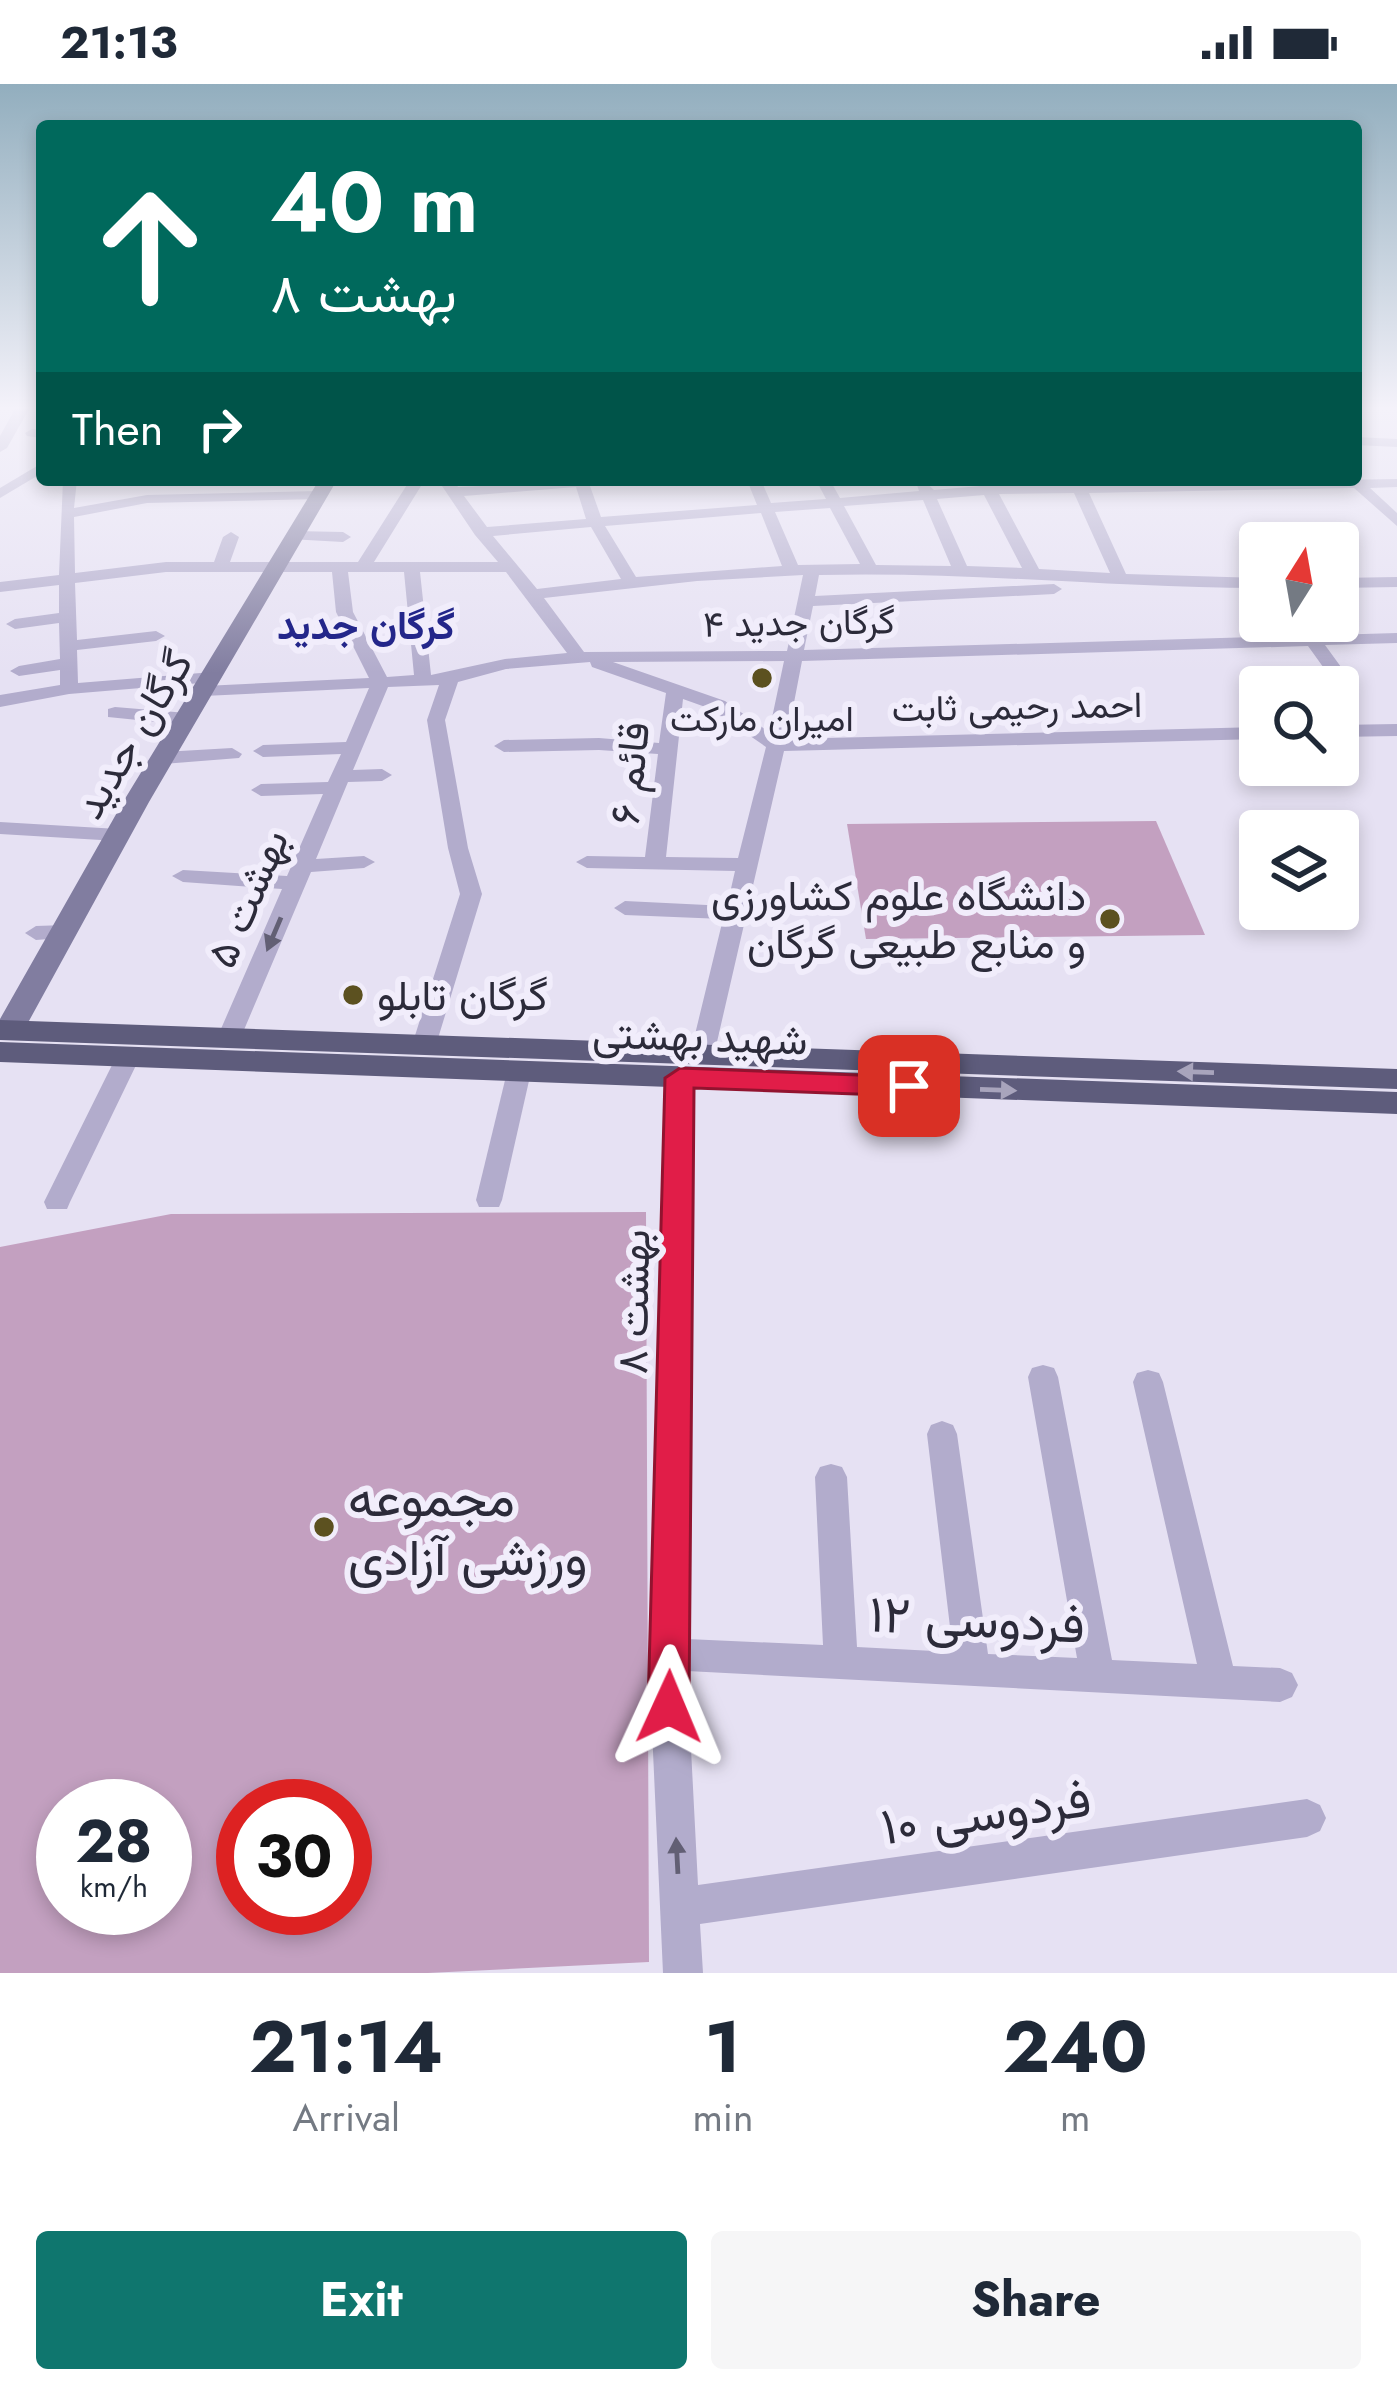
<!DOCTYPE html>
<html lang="en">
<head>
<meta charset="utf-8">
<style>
  body { margin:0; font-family:Jost,Vazirmatn,sans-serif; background:#f6f6f7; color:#1f2937; height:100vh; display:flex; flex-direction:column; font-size:45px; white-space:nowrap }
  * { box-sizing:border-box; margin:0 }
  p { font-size:39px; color:#747a83 }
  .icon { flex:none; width:66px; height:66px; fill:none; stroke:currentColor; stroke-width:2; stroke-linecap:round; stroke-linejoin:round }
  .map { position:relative; height:1889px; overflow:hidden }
  .sheet { display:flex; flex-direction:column; background:#fff; flex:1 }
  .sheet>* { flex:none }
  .top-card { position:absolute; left:36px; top:36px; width:1326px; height:366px; border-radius:12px; box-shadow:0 6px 18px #0003; background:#00695c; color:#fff; overflow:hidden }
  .needle { width:78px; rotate:11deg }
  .fabs { position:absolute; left:1239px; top:438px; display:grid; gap:24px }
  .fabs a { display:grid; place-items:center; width:120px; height:120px; border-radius:12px; background:#fff; box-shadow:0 6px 18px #0003; font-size:60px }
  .speed { position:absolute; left:36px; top:1695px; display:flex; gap:24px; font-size:60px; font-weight:700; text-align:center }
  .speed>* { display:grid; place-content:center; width:156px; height:156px; border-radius:50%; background:#fff; box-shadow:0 6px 18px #0003; line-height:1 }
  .speed small { font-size:30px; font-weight:400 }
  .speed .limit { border:18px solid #d22; background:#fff; color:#111 }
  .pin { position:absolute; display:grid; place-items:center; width:102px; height:102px; color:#fff; margin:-51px; border-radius:24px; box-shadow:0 6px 18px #0006 }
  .me { position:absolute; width:132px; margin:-66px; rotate:1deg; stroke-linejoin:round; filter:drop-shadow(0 0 9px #0008) }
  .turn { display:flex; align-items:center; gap:42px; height:252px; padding:0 36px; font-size:54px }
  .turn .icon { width:156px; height:156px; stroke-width:2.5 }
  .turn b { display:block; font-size:84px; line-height:102px }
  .then { display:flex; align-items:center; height:114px; padding:0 36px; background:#0003; gap:24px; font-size:45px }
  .eta { display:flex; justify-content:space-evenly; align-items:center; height:204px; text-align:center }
  .eta b { font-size:72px; font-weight:700; line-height:84px }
  .primary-button { display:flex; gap:24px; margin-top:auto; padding:24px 36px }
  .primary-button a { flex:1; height:138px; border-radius:12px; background:#0f766e; color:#fff; font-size:48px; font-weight:700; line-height:138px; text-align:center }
  .primary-button a+a { background:#f6f6f7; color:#1f2937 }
  .status { display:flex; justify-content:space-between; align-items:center; height:84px; padding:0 60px; background:#fff; direction:ltr }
  .status svg { height:33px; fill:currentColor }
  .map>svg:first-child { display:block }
  .green { fill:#c3a0c0; fill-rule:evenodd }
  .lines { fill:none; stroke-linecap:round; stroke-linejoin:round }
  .minor { fill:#b2accc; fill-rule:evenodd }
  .secondary { fill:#817da0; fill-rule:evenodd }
  .primary { fill:#5e5c7c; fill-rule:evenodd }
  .oneway { fill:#625f74 }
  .oneway2 { fill:#a8a4bc }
  .route { fill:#e11d48; stroke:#92132f; stroke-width:3 }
  .poi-dot { fill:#5c5120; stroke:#f1edfb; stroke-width:4.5 }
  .labels { text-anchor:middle; stroke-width:12; stroke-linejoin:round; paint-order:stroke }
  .far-street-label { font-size:36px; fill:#2c2b3a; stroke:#f1edfb }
  .far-poi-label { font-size:36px; fill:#2c2b3a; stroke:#f1edfb }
  .far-neighbourhood-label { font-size:39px; font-weight:bold; fill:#23268a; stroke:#f1edfb }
  .street-label { font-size:42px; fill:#2c2b3a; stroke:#f1edfb }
  .poi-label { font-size:42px; fill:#2c2b3a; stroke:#f1edfb; text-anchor:end }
  .near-poi-label { font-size:51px; fill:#2c2b3a; stroke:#f1edfb; text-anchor:start }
  .near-street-label { font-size:51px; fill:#2c2b3a; stroke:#f1edfb }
</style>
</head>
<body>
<div class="status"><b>21:13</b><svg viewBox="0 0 49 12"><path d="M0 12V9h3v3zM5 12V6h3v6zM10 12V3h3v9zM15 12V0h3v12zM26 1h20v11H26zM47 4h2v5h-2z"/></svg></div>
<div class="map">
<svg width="1397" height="1889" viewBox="0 0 1397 1889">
  <rect width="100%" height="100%" fill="#e6e1f3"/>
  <g class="green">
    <polygon points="1156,737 1205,851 866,855 847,740"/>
    <path d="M646,1128L649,1878L428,1889H0V1163L171,1130ZM63,1722H165V1824H63ZM243,1722H345V1824H243Z"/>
  </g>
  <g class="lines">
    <g class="minor">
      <polygon points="15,325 29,325 7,364 0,368 0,352"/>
      <polygon points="32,345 42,346 42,354 27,352 25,349"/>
      <polygon points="1356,353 1397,355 1397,363 1356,361"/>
      <polygon points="42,379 42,389 0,414 0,404"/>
      <path d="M1397,395V403L1370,404L1397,429V442L1354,404L1089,409L1126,490L1260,494V504C1113,504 966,487 819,491L815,512L1054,500L1062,505L1054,510L813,522L804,566L1397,549V559L1325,561L1341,583L1332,588L1326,587L1308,562L802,577L787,655L1260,643V655L784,667L714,971L702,979L690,971L723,835L625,831L614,824L625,817L727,822L735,787L587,784L576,778L587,772L645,773L658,670L599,666L504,668L494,662L504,656L599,654L659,659L666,609L592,583L590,578L506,585L458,598L445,636L468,764L482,810L436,961L424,969L412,961L460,810L448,764L427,636L439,601L388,603L353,686L382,685L392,691L382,697L348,698L316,775L364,772L375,778L364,784L311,788L238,960L229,962L217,954L282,805L183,798L172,792L183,786L287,792L323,710L261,712L251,706L261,700L328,698L341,670L263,673L253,667L263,661L346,658L369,604L204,612L195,607L204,602L369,594L336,528L332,488H166L75,499L77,556L156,547L165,552L156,557L77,566L78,599L213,588L222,593L213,598L69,610L0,623V611L60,601V586L19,592L10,587L19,582L60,575L59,539L15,545L6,540L15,535L59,529V501L0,508V498L59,491L63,396H77L74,424L147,411L319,407L326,411L319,415L147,419L74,433L75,489L166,478H214L223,453L231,448L239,453L230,478H358L410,396H454L458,403L616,396L590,402L601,433L757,421L747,396H761L771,419L826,415L816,396H830L840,414L919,407L917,401L924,397L934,406L980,402L977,396H991L994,401L1071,400L1069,396H1083L1085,400ZM421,402H442L475,451L498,478H374ZM576,403L586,435L487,443L464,412ZM1074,409L1110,489L1039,485L999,410ZM984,411L1022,484L967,482L937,415ZM923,416L951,482L876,481L844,422ZM830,424L860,480L798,481L775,428ZM761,429L782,482L636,493L605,442ZM591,443L621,495L537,505L493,452ZM348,488H404L414,591L387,593L353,528ZM420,488H506L567,569L505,575L431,591ZM803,491L787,567L584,568L544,514L697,497ZM784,577L769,648L725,617L613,578ZM683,615L711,625L766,663L738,774L666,773Z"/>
      <polygon points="119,396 149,396 142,400"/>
      <polygon points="294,447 343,448 351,453 343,458 289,455 289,449"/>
      <polygon points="1397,493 1397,503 1338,504 1338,494"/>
      <polygon points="115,623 187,629 196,635 187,641 108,633 108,625"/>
      <polygon points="1397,640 1397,652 1338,653 1338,641"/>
      <polygon points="232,664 242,670 239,674 163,680 153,674 163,668"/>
      <polygon points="0,738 118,745 128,751 118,757 0,750"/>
      <polygon points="65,841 76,848 73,853 36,856 25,849 36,842"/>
      <polygon points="128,965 140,973 70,1118 67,1125 47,1125 44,1118 116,973"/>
      <polygon points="519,980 531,988 502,1116 499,1123 479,1123 476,1116 507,988"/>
      <polygon points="679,986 691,994 687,1555 823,1561 815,1393 820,1383 831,1380 842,1383 847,1393 857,1563 953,1568 927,1350 931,1341 942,1337 953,1341 957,1350 988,1570 1077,1574 1028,1293 1032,1284 1043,1281 1054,1284 1058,1293 1112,1576 1197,1580 1133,1298 1137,1289 1148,1286 1159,1289 1163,1298 1233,1582 1280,1584 1292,1589 1298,1601 1292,1613 1280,1618 687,1587 698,1801 1307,1715 1320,1721 1326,1734 1320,1747 1307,1753 700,1840 703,1889 663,1889 651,1623 667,994"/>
    </g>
    <polygon class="secondary" points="319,396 337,396 149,718 24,946 20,953 0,953 0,935 123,718"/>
    <g class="primary">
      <polygon points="0,936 1397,985 1397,1005 0,956"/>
      <polygon points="0,958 1397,1008 1397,1030 0,978"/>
    </g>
  </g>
  <defs><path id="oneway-solid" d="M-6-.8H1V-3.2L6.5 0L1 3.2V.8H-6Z" transform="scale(3)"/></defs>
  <g class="oneway">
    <use href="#oneway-solid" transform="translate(274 850) rotate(113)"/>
    <use href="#oneway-solid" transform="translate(677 1772) rotate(-93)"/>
  </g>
  <g class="oneway2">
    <use href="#oneway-solid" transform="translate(1196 988) rotate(-178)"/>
    <use href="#oneway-solid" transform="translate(998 1006) rotate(2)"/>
  </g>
  <linearGradient id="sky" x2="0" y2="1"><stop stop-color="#92aebe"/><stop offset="0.55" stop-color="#f4f2fa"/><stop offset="1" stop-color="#f4f2fa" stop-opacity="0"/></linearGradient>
  <rect width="1397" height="589" fill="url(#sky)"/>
  <polygon class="route" points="680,984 909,993 923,1002 909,1012 694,1004 689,1623 683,1637 669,1643 654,1637 648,1623 665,994"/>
  <g class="poi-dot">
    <circle cx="762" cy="594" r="12"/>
    <circle cx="1110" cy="835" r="12"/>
    <circle cx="353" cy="911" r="12"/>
    <circle cx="324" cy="1443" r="12"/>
  </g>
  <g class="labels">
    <g class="far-street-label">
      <text transform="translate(799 538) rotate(-1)" y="13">گرگان جدید ۴</text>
      <text transform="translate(1017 622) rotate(-1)" y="13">احمد رحیمی ثابت</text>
    </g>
    <g class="far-poi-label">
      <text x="762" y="647">امیران مارکت</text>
    </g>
    <g class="far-neighbourhood-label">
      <text x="366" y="555">گرگان جدید</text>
    </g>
    <g class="street-label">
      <text transform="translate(133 650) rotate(-59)" y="15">گرگان جدید</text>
      <text transform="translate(629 689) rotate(-84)" y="15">قائم ۶</text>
      <text transform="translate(247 814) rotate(-67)" y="15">بهشت ۵</text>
      <text transform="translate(700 952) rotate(2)" y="15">شهید بهشتی</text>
      <text transform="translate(633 1218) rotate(-89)" y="15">۸ بهشت</text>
    </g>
    <g class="poi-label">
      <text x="1086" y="826">دانشگاه علوم کشاورزی<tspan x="1086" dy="48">و منابع طبیعی گرگان</tspan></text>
      <text x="377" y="926" text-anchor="start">گرگان تابلو</text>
    </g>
    <g class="near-poi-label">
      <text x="348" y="1432">مجموعه<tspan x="348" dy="59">ورزشی آزادی</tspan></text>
    </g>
    <g class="near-street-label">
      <text transform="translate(977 1535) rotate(3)" y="18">۱۲ فردوسی</text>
      <text transform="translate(986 1728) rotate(-8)" y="18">۱۰ فردوسی</text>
    </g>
  </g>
</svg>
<div class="fabs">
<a><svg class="needle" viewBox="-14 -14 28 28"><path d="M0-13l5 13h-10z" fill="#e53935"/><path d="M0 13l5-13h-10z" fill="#747a83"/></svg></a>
<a><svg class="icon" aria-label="search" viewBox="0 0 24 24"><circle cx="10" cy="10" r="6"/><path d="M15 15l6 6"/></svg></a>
<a><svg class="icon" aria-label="layers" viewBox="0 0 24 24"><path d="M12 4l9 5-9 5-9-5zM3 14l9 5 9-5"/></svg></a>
</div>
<div class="speed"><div>28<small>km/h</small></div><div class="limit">30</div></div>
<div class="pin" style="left:909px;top:1002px;background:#d93025"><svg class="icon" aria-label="arrive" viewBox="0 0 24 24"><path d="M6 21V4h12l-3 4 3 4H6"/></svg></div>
<svg class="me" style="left:669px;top:1623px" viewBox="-20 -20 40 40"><path d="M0-17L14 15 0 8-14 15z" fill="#e11d48" stroke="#fff" stroke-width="4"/></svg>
<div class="top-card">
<div class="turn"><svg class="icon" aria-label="ahead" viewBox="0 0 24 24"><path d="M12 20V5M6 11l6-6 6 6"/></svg><div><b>40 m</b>۸ بهشت</div></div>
<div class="then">Then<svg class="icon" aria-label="right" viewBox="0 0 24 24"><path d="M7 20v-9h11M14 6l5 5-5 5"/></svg></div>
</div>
</div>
<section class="sheet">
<div class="eta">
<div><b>21:14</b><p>Arrival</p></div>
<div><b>1</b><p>min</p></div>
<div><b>240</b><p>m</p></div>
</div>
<div class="primary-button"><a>Exit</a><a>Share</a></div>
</section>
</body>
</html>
